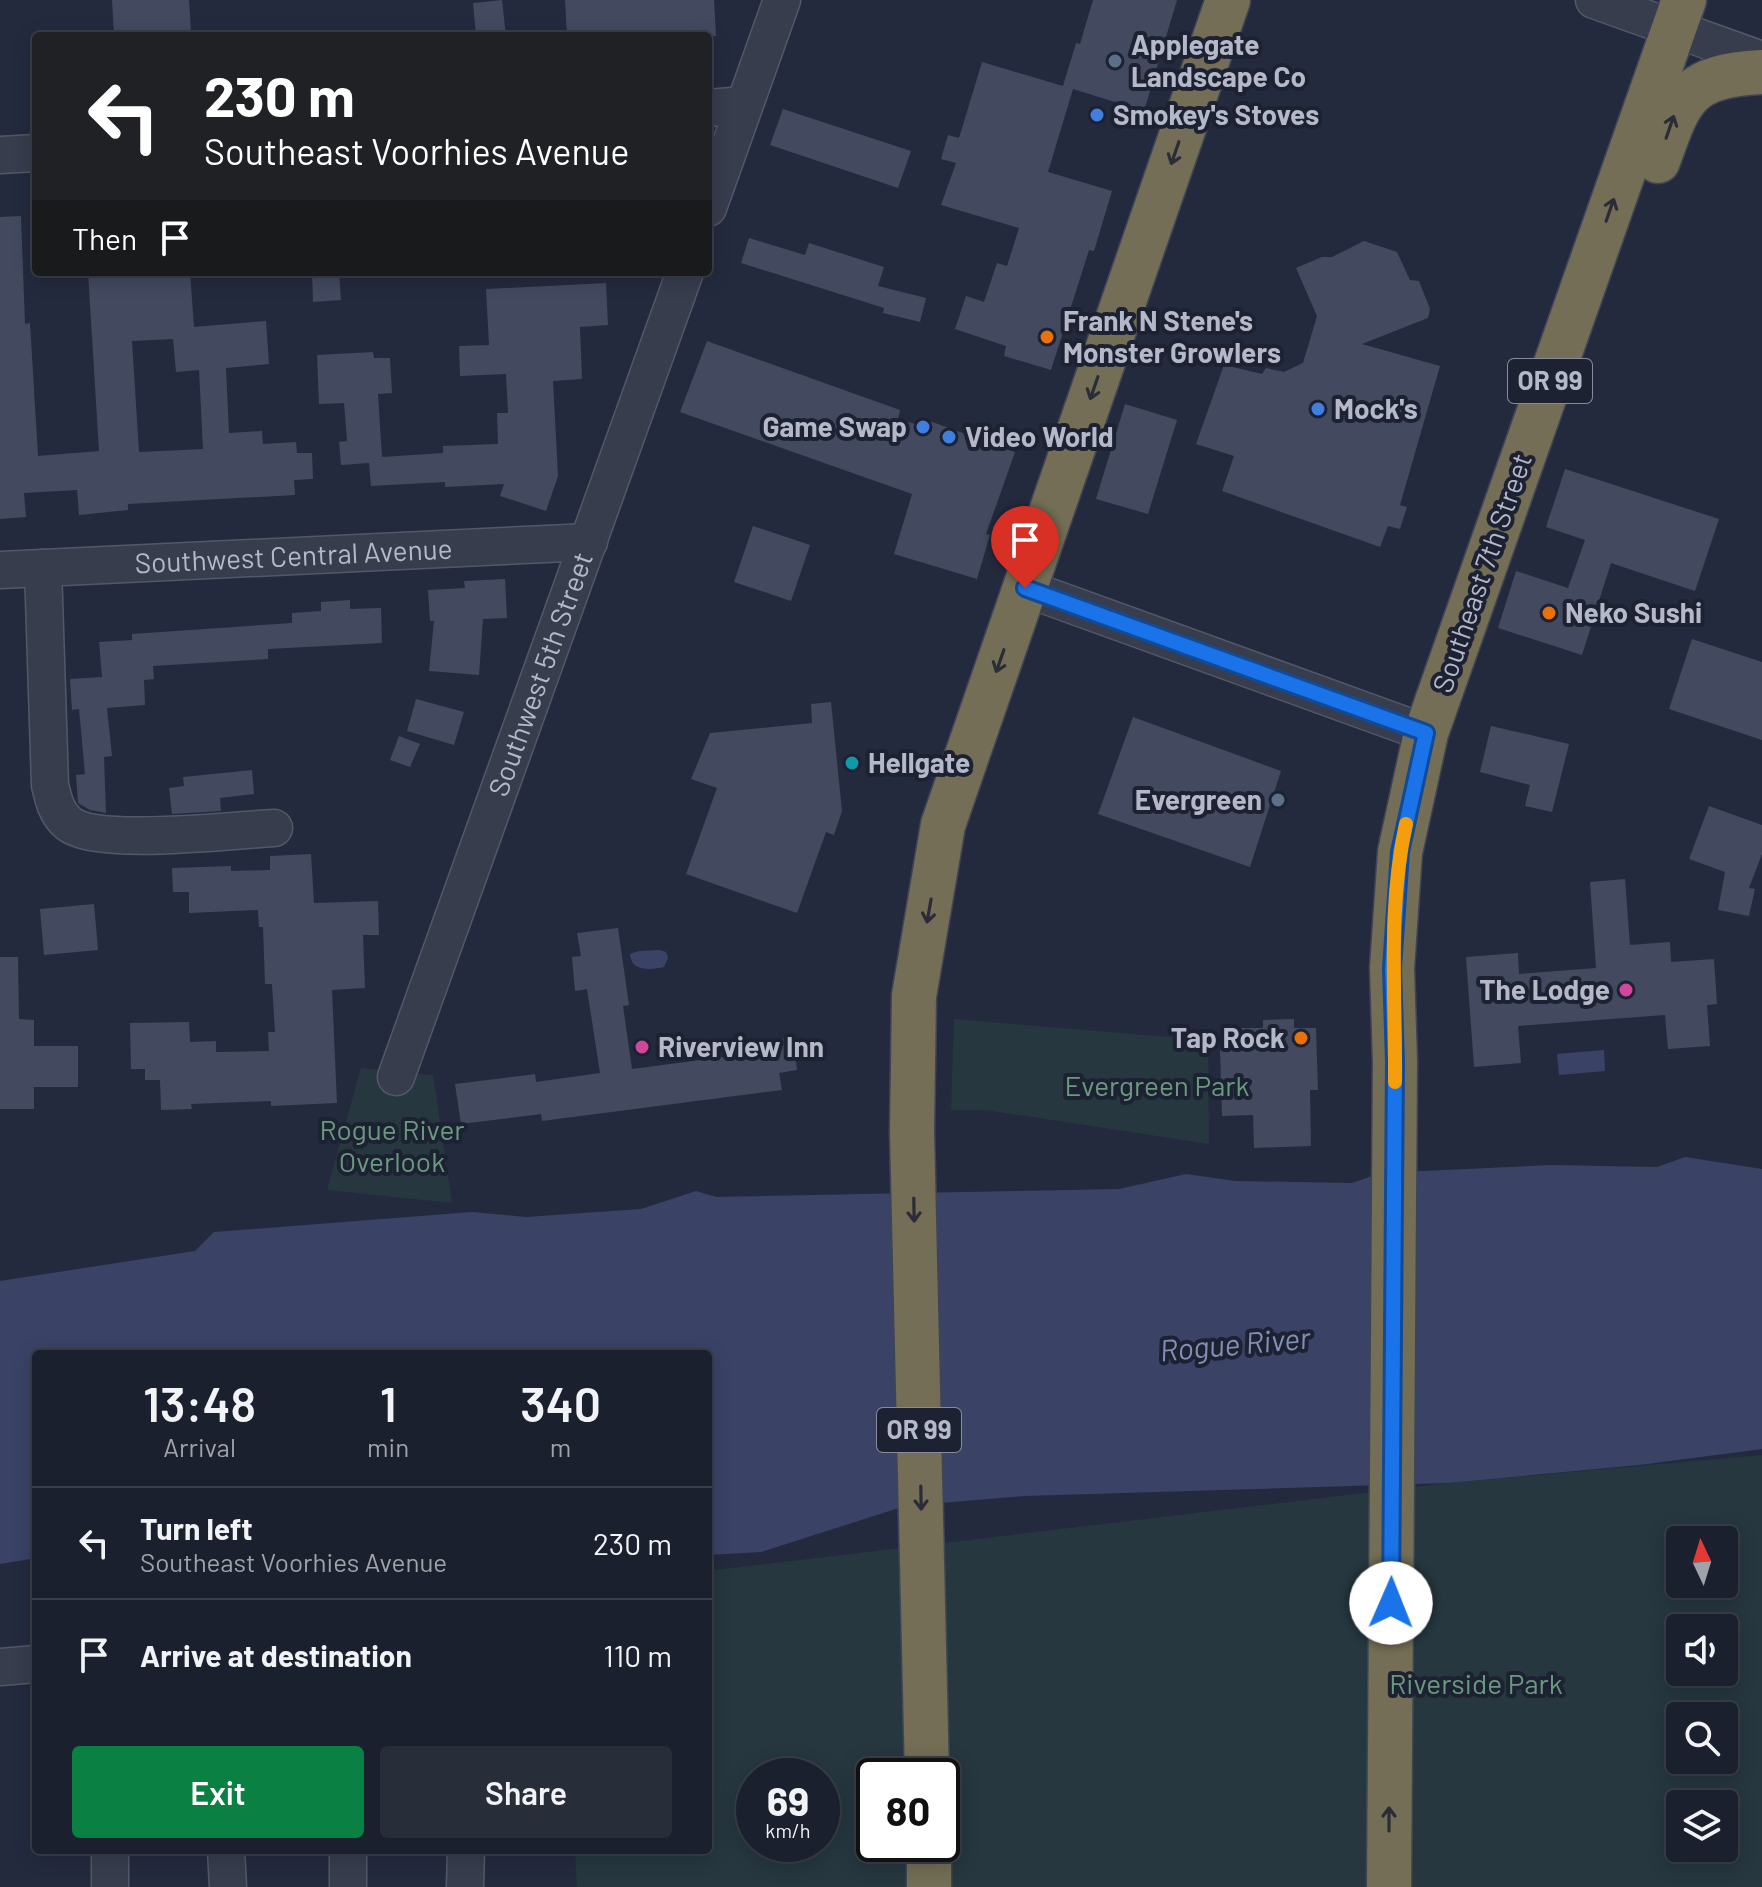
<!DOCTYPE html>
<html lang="en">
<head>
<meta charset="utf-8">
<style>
  body { margin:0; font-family:Barlow,sans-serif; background:#282d3a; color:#f1f3f6; height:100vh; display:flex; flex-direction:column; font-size:30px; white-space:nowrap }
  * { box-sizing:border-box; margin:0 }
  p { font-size:26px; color:#a0a3aa }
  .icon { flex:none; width:44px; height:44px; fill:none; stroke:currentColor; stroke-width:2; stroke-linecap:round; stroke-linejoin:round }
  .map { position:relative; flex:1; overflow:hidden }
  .panel { position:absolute; left:32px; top:1350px; width:680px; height:504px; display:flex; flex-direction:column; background:#1b202e; border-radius:8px; box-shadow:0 4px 20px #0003,0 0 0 2px #393e4a }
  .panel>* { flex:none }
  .banner { position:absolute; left:32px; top:32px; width:680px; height:244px; border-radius:8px; box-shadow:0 4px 20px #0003,0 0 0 2px #393e4a; background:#202124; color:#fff; overflow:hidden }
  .needle { width:52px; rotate:356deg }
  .tools { position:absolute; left:1666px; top:1526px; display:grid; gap:16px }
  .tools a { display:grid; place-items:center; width:72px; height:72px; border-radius:8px; background:#1b202e; box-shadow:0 4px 20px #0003,0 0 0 2px #393e4a; font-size:40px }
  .speed { position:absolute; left:736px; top:1758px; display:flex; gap:16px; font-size:40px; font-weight:700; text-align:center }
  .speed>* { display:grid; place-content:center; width:104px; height:104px; border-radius:50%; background:#1b202e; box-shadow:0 4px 20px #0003,0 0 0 2px #393e4a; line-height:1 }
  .speed small { font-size:20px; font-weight:400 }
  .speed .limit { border:4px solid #111; border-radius:12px; background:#fff; color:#111 }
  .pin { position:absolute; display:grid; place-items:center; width:68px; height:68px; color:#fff; margin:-82px -34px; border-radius:50% 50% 50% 0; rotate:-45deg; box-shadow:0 0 8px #0007 }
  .pin .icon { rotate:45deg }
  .me { position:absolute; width:88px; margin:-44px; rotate:1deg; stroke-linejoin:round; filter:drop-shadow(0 0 6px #0008) }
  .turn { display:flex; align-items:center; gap:28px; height:168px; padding:0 40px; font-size:36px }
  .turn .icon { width:104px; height:104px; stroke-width:2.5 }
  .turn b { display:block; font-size:56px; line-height:68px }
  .then { display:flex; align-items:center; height:76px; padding:0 40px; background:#0003; gap:16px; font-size:30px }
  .eta { display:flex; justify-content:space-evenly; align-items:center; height:136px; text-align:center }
  .eta b { font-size:48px; font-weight:600; line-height:56px }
  .cta { display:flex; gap:16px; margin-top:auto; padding:16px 40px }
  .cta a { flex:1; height:92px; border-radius:8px; background:#0b8043; color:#fff; font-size:32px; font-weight:600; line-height:92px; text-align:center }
  .cta a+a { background:#282d3a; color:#f1f3f6 }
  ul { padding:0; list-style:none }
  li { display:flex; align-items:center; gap:24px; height:112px; padding:0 40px; border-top:2px solid #393e4a }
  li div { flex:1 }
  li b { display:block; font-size:30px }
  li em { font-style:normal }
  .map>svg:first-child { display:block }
  .green { fill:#26373f; fill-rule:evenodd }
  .water { fill:#3a4366 }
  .building { fill:#43495f; fill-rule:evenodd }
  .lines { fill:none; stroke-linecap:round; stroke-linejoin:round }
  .minor-casing { stroke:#535869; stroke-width:39 }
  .highway-casing { stroke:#404556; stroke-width:47 }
  .minor { stroke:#383d4e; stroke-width:36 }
  .highway { stroke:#736e55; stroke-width:44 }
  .oneway { stroke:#2a2d38 }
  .route-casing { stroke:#114b97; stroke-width:20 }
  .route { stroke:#1a73e8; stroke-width:14 }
  .slow { stroke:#f59e0b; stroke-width:14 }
  .service-dot { fill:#5c6f8a; stroke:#1d2233; stroke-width:3 }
  .shop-dot { fill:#3f7fe0; stroke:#1d2233; stroke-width:3 }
  .food-dot { fill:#e8710a; stroke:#1d2233; stroke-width:3 }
  .culture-dot { fill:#0f9aa8; stroke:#1d2233; stroke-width:3 }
  .hotel-dot { fill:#d1479c; stroke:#1d2233; stroke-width:3 }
  .labels { text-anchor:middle; stroke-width:8; stroke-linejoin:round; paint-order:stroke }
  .shield { fill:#1d2233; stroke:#878b9c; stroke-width:2 }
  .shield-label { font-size:26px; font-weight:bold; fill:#b4b8c9 }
  .poi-label { font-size:28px; font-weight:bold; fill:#b4b8c9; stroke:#1d2233; text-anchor:start }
  .street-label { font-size:28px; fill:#b4b8c9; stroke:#1d2233 }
  .park-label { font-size:28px; fill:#6b997f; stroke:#1d2233 }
  .water-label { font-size:30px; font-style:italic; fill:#848eb4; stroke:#1d2233 }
</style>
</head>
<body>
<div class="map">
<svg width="1762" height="1887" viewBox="0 0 1762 1887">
  <rect width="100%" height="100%" fill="#242a3e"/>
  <g class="green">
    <polygon points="954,1019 1208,1040 1209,1144 986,1110 951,1110"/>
    <polygon points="361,1068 433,1075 452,1203 327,1190"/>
    <path d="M1762,1455V1887H577L575,1850H708V1571L1448,1483ZM1680,1540H1724V1584H1680ZM1680,1628H1724V1672H1680ZM1680,1716H1724V1760H1680ZM754,1776H822V1844H754ZM874,1776H942V1844H874ZM1680,1804H1724V1848H1680Z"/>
  </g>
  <g class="water">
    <path d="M660,950L666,952L668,958L664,967C651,970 631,972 630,954L639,951Z"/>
    <polygon points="1604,1050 1605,1071 1559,1075 1557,1054"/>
    <polygon points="1685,1157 1762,1169 1762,1449 1639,1465 1448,1483 1024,1496 905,1506 761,1552 708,1555 708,1354 36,1354 36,1558 0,1564 0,1281 195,1251 214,1232 472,1212 526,1217 641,1209 696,1191 716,1197 1119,1189 1186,1174 1235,1181 1352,1183 1381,1173 1550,1165 1657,1167"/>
  </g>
  <g class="building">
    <polygon points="112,0 189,0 191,31 114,36"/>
    <polygon points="502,0 506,36 476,36 473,3"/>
    <polygon points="565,0 714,0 716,36 567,36"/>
    <polygon points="1093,0 1177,0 1144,111 1073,89 1048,172 1112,191 1094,251 1089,250 1051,370 1004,356 1006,346 955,329 966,296 984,302 997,263 1007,266 1019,228 941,205 956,163 941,159 948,135 959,138 982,62 1063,86 1076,43 1080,44"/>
    <polygon points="783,109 911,151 898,188 770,145"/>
    <path d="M21,216L25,324L30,323L38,456L99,451L88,272H190L194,327L266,321L269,364L226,368L229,433L262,431L263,444L296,442L297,453H312L313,479L294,480L295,495L128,504V510L79,515L77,490L24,493L26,517L0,519V217ZM173,339L176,372L199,370L203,449L139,452L132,341Z"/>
    <polygon points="749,238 805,255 809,243 884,267 878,286 926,298 920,322 883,313 884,308 741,263"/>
    <polygon points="1364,241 1397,252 1410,280 1419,281 1430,309 1428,318 1362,344 1440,366 1400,505 1407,507 1400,529 1388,526 1380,547 1222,491 1234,456 1196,444 1224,365 1262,374 1266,368 1284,372 1303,363 1317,316 1296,268 1322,257 1332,257"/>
    <polygon points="312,272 339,272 341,300 313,302"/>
    <polygon points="606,283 608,325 580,327 582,379 553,381 558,476 546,511 500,496 504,484 445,487 445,482 371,486 369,463 341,465 339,442 347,441 344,403 319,404 317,355 373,352 374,358 390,358 392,393 378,394 382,457 443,453 443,446 498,444 497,413 508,413 506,374 460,376 459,346 489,345 486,289"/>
    <polygon points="707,341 900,410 898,419 922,426 924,419 1015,452 986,534 990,535 977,579 894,554 912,494 680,412"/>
    <polygon points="1125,404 1177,420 1148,514 1096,499"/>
    <polygon points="1565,469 1719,519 1695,591 1611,563 1582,655 1498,628 1516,571 1568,588 1585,540 1546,527"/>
    <polygon points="753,526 810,545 791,601 734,582"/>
    <polygon points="505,579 507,618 483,619 479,675 429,671 434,621 430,621 428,590 465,588 464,581"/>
    <polygon points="350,600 350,609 381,608 382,643 268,649 268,659 153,666 154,679 144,680 145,705 107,708 112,756 104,757 106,813 90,810 78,803 76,775 85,774 79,709 72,710 70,679 102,677 99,642 132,640 132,634 292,623 292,613 321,611 321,602"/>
    <polygon points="1692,639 1762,662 1762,740 1669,709"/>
    <polygon points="416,699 464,712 454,745 407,731"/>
    <polygon points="831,702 842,811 834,835 826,832 797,913 686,874 717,788 691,779 710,733 812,723 811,704"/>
    <polygon points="1133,717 1281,771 1250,867 1098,814"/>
    <polygon points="1491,726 1569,744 1552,812 1525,806 1530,785 1480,772"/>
    <polygon points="399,736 420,744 410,767 390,760"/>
    <polygon points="252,770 254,794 220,798 221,811 172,814 169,788 184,786 183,777"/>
    <polygon points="1709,806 1762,825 1762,854 1749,888 1755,889 1749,916 1718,910 1725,872 1689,859"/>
    <polygon points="311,854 314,903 378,901 379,935 363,935 365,988 332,990 337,1103 271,1106 271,1101 191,1104 192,1109 161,1110 160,1080 145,1080 145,1069 131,1069 130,1023 189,1022 190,1042 216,1041 216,1052 269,1051 268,1032 275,1032 272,984 265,984 263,927 259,927 258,910 189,913 189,892 173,892 172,868 231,866 231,871 270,870 270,856"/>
    <polygon points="1625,879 1630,945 1670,942 1671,962 1714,959 1717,1004 1707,1005 1710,1046 1668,1049 1665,1015 1518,1026 1521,1063 1474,1067 1466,957 1518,953 1519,974 1596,968 1590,882"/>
    <polygon points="94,904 98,950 44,955 40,909"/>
    <polygon points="618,928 629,1005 623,1006 632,1069 762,1052 760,1042 793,1037 797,1070 779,1073 782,1090 542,1121 541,1114 461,1124 455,1084 535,1074 536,1082 600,1073 587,989 575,991 572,957 581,956 577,933"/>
    <polygon points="0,957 18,957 19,1019 34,1020 34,1046 78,1046 78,1087 34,1087 34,1109 0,1109"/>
    <polygon points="1294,1019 1294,1028 1316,1028 1318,1090 1310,1090 1311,1146 1254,1148 1253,1115 1222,1116 1220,1050 1242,1049 1242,1028 1263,1028 1263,1020"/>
  </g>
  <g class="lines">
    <defs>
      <g id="minor">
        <polyline points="1594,0 1762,60"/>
        <polyline points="708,108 744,105"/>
        <polyline points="0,155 36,153"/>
        <polyline points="708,208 782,0"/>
        <path d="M43,568L50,785C53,798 56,813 68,823C96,847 233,830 274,828"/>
        <path id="s1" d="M0,570L589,542"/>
        <polyline points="1025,588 1426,733"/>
        <path id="s2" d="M396,1077L685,272"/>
        <polyline points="0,1667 36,1664"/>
        <polyline points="110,1850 110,1887"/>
        <polyline points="226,1850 228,1887"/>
        <polyline points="348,1850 348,1887"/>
        <polyline points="465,1887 466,1850"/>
      </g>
      <g id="highway">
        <path d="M1658,161C1681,96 1687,76 1762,72"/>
        <polyline points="927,1776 912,1132 914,996 943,825 1228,0"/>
        <polyline points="929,1844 929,1887"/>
        <polyline points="1389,1887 1395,1062 1392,968 1400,852 1426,733 1684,0"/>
      </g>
    </defs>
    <use href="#minor" class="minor-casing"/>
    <use href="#highway" class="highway-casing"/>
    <use href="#minor" class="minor"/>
    <use href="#highway" class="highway"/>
  </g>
  <defs><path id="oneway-shaft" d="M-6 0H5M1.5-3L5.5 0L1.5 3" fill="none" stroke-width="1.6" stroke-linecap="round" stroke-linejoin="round" transform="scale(2)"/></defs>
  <g class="oneway">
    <use href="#oneway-shaft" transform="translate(1670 127) rotate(-71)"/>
    <use href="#oneway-shaft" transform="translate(1175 153) rotate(109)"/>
    <use href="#oneway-shaft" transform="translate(1610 210) rotate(-71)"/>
    <use href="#oneway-shaft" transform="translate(1094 388) rotate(109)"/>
    <use href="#oneway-shaft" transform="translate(1000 661) rotate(109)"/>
    <use href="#oneway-shaft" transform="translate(929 911) rotate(100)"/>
    <use href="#oneway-shaft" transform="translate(914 1210) rotate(89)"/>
    <use href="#oneway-shaft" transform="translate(921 1498) rotate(89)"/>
    <use href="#oneway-shaft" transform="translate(1389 1819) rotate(-90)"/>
  </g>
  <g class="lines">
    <defs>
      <polyline id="route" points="1025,588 1426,733 1400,852 1392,968 1395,1062 1391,1603"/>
    </defs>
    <use href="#route" class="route-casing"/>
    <use href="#route" class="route"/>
    <path class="slow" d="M1395,1082C1396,996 1387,909 1406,824"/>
  </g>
  <g class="service-dot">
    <circle cx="1115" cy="61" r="8"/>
    <circle cx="1278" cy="800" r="8"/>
  </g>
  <g class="shop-dot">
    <circle cx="1097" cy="115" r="8"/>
    <circle cx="1318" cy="409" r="8"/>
    <circle cx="923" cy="427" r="8"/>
    <circle cx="949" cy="437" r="8"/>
  </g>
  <g class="food-dot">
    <circle cx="1047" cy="337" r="8"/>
    <circle cx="1549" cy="613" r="8"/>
    <circle cx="1301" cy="1038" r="8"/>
  </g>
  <circle class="culture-dot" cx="852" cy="763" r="8"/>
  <g class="hotel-dot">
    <circle cx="1626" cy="990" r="8"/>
    <circle cx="642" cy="1047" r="8"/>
  </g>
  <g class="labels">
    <g class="shield">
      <rect x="1508" y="359" width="84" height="44" rx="6"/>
      <rect x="877" y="1408" width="84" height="44" rx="6"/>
    </g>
    <g class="shield-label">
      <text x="1550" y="390">OR 99</text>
      <text x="919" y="1439">OR 99</text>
    </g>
    <g class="poi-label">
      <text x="1131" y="55">Applegate<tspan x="1131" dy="32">Landscape Co</tspan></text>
      <text x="1113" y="125">Smokey's Stoves</text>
      <text x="1063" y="331">Frank N Stene's<tspan x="1063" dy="32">Monster Growlers</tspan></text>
      <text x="1334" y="419">Mock's</text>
      <text x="907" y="437" text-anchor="end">Game Swap</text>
      <text x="965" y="447">Video World</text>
      <text x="1565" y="623">Neko Sushi</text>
      <text x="868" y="773">Hellgate</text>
      <text x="1262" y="810" text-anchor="end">Evergreen</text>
      <text x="1610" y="1000" text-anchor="end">The Lodge</text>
      <text x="1285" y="1048" text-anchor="end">Tap Rock</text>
      <text x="658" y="1057">Riverview Inn</text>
    </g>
    <g class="street-label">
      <text dy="10" stroke="none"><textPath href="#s1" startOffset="294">Southwest Central Avenue</textPath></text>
      <text transform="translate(1482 573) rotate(-71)" y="10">Southeast 7th Street</text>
      <text dy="10" stroke="none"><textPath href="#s2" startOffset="428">Southwest 5th Street</textPath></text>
    </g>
    <g class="park-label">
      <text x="1157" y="1096">Evergreen Park</text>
      <text x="392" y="1140">Rogue River<tspan x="392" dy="32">Overlook</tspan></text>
      <text x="1476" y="1694">Riverside Park</text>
    </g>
    <g class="water-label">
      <text transform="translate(1235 1345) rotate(-5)" y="10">Rogue River</text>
    </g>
  </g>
</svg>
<div class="tools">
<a><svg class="needle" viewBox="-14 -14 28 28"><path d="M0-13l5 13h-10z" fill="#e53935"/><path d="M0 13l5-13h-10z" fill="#a0a3aa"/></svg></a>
<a><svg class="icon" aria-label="sound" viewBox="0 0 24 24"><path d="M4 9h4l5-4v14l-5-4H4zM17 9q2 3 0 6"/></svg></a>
<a><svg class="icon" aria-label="search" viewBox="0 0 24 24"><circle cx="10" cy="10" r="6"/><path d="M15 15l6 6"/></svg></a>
<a><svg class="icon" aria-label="layers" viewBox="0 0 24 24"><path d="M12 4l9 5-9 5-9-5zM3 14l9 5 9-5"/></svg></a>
</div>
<div class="speed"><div>69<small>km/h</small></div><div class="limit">80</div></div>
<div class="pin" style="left:1025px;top:588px;background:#d93025"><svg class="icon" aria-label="arrive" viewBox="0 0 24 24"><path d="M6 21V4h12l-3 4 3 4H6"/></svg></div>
<svg class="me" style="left:1391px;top:1603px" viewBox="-20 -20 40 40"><circle r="19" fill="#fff"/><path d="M0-13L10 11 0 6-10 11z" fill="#1a73e8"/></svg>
<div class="banner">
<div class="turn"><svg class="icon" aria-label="left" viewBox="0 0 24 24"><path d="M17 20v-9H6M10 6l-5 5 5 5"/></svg><div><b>230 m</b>Southeast Voorhies Avenue</div></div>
<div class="then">Then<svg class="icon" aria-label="arrive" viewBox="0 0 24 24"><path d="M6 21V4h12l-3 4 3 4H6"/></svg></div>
</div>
<section class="panel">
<div class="eta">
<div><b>13:48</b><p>Arrival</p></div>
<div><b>1</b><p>min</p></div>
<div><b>340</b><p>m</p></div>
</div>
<ul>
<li><svg class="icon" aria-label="left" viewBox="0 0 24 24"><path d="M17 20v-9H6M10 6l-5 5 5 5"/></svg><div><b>Turn left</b><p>Southeast Voorhies Avenue</p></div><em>230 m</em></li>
<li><svg class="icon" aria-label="arrive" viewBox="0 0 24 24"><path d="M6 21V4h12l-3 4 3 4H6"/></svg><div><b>Arrive at destination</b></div><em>110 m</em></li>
</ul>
<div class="cta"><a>Exit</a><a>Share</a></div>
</section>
</div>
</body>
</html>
